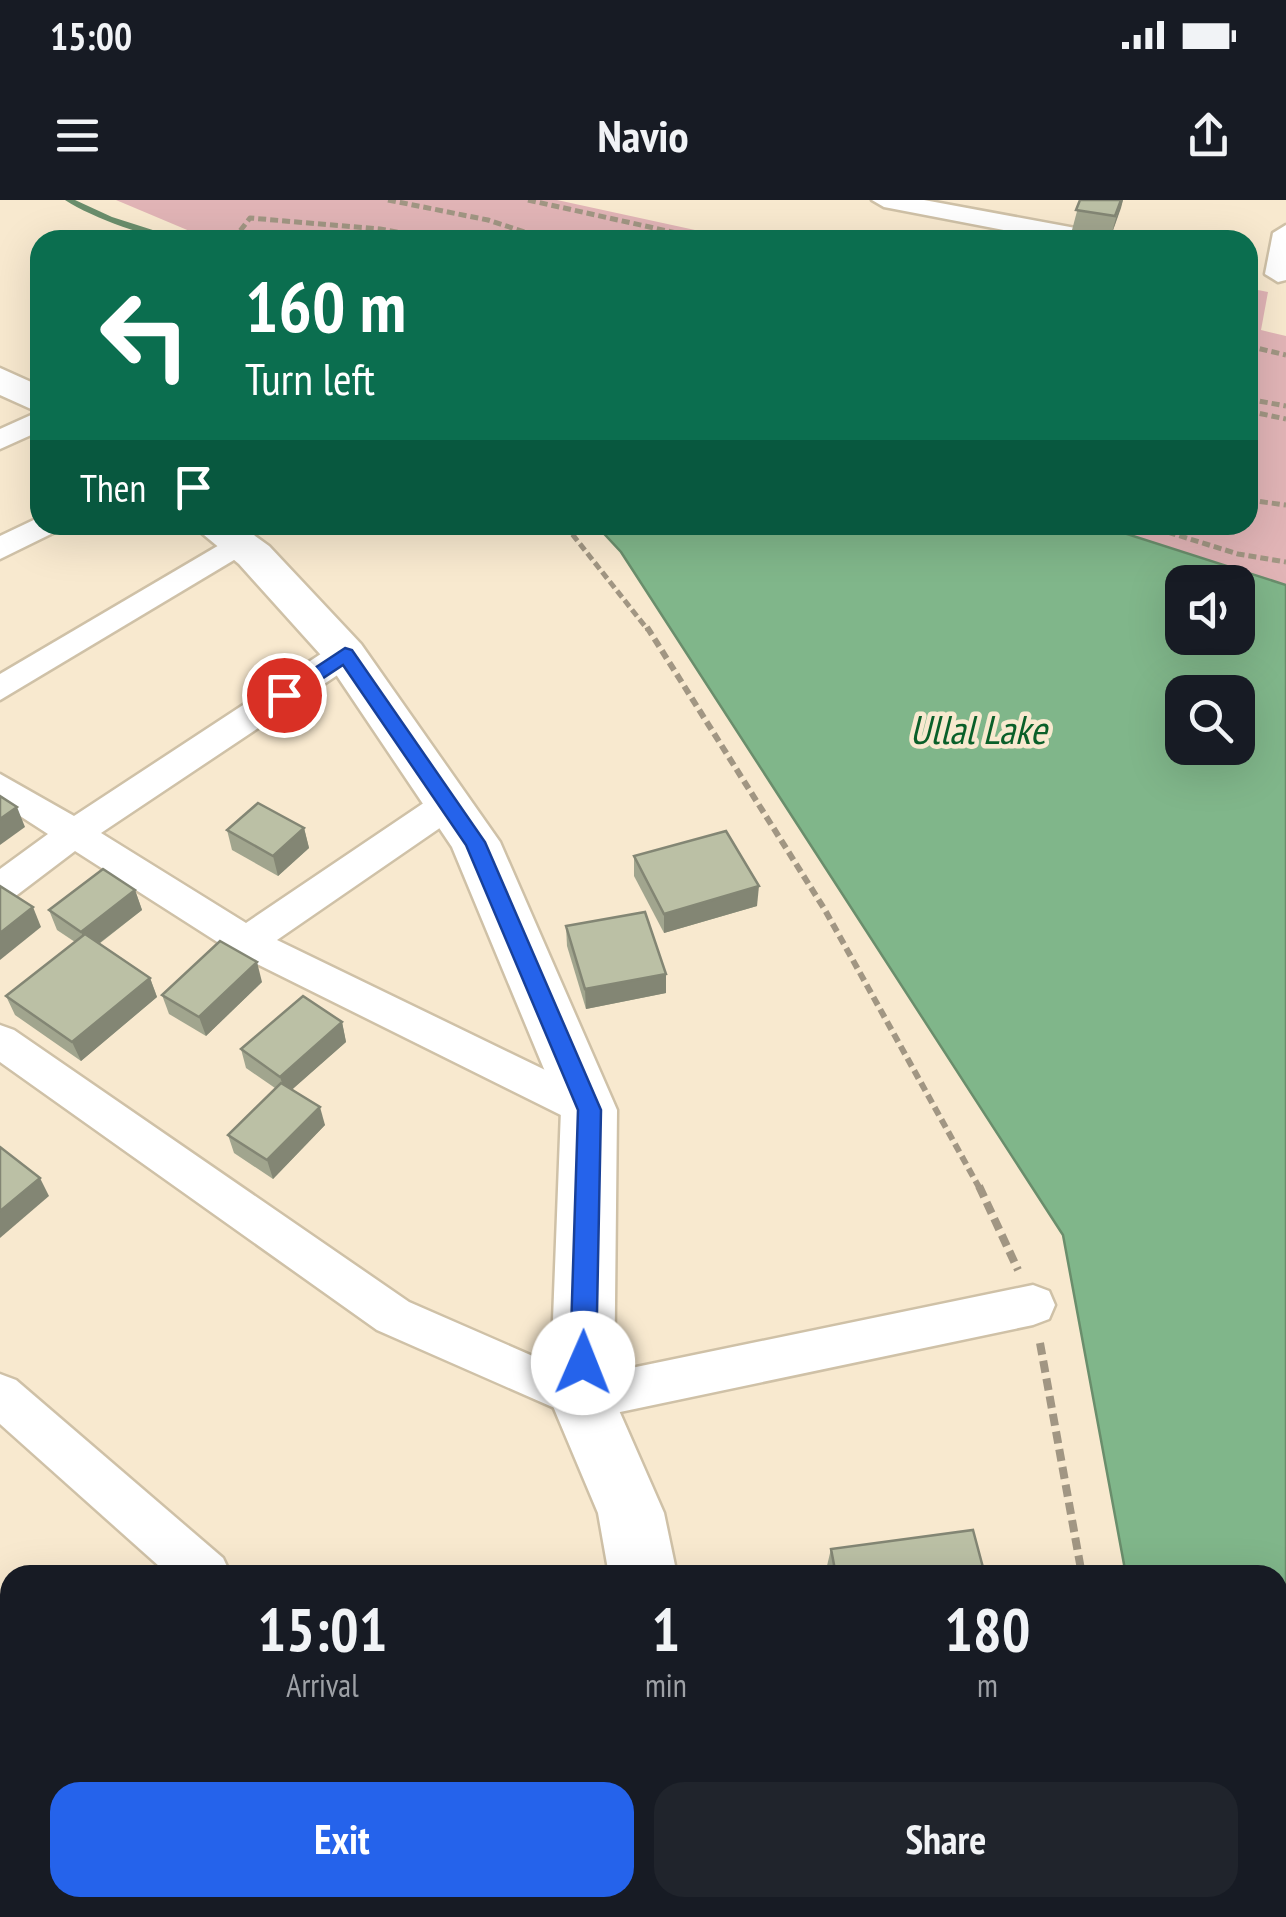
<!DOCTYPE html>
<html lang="en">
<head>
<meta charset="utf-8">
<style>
  body { margin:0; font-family:"PT Sans Narrow",sans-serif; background:#20242c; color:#f1f3f6; height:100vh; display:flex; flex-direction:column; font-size:38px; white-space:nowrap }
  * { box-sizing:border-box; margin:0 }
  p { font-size:32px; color:#9ea1a6 }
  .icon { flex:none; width:55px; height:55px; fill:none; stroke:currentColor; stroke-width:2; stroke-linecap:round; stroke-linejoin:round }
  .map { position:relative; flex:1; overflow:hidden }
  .details { position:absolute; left:0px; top:1365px; width:1288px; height:352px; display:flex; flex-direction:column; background:#171b24; border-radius:30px 30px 0 0; box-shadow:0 10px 40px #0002 }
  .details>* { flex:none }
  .top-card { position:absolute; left:30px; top:30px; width:1228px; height:305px; border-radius:30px; box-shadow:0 10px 40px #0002; background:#0b6e4f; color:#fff; overflow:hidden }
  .controls { position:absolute; left:1165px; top:365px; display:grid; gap:20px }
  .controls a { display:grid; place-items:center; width:90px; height:90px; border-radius:20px; background:#171b24; box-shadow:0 10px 40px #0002; font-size:50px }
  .pin { position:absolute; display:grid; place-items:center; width:85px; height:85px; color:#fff; margin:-42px; border:5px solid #fff; border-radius:50%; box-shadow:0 2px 10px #0007 }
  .me { position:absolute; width:110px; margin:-55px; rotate:1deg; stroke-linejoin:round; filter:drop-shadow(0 0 8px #0008) }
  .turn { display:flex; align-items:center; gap:35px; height:210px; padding:0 50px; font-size:45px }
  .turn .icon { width:130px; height:130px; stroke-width:2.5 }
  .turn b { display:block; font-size:70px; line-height:85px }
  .then { display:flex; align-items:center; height:95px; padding:0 50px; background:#0003; gap:20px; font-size:38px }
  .eta { display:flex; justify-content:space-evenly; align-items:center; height:170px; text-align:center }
  .eta b { font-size:60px; font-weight:800; line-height:70px }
  .button { display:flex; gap:20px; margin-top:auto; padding:20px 50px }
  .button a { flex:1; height:115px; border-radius:30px; background:#2563eb; color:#fff; font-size:40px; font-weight:800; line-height:115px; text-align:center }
  .button a+a { background:#20242c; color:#f1f3f6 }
  .status { display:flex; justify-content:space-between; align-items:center; height:70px; padding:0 50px; background:#171b24; direction:ltr }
  .status svg { height:28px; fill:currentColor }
  header { display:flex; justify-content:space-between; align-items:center; height:130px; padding:0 50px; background:#171b24; font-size:45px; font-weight:800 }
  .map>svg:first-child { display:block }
  .green { fill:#e1b4b6 }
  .water { fill:#80b68a; stroke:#6a8e6c; stroke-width:2.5; fill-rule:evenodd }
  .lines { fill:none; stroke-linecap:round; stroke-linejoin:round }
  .stream { fill:#6a8e6c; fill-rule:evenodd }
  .street-casing { stroke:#cfc1a7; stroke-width:5 }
  .secondary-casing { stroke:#cfc1a7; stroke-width:5 }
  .path-far2 { stroke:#a19683; stroke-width:5; stroke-dasharray:8 4; stroke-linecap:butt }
  .path-far1 { stroke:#a19683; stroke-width:6; stroke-dasharray:9 5; stroke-linecap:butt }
  .path { stroke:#a19683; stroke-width:8; stroke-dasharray:12 6; stroke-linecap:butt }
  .street { fill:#fff; fill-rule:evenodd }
  .secondary { fill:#fff; fill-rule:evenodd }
  .wall { fill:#a1a58e }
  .shaded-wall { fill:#838674 }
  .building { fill:#bbc0a5; stroke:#838674; stroke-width:2.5 }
  .route { fill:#2563eb; stroke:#184099; stroke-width:2.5 }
  .labels { text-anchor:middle; stroke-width:9; stroke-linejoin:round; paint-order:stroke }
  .water-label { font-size:40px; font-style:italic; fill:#0a5f29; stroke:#f8e9cf }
</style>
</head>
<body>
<div class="status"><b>15:00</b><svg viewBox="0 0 49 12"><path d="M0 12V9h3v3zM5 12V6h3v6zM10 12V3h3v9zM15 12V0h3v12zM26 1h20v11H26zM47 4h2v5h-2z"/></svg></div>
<header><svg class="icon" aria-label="menu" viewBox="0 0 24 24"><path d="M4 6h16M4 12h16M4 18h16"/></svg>Navio<svg class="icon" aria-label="share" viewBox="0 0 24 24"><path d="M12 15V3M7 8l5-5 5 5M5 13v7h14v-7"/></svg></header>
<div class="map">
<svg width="1286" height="1717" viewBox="0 0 1286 1717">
  <rect width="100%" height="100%" fill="#f8e9cf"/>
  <g class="green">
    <polygon points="116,0 557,0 741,40 211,40"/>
    <polygon points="1248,88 1268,92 1261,130 1286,136 1286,385 1099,325 1248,325"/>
  </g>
  <path class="water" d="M596,325H1099L1286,385V1717H1157V1708H1278V1375H1126L1063,1035L621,352ZM1182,382H1238V438H1182ZM1182,492H1238V548H1182Z"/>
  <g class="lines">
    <path class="stream" d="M65,0H75L112,17L184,40C151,40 93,18 65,0Z"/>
    <defs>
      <g id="street">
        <polygon points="872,0 924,0 1097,32 1110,40 1056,40 884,7"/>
        <polygon points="1286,25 1286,80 1278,82 1265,74 1273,33"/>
        <polygon points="40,211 40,231 0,249 0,229"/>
        <polygon points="40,317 40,325 59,325 55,332 0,359 0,336"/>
        <polygon points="238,334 249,337 253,344 249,351 0,500 0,474"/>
        <polygon points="345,443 357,446 361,454 357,462 101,633 246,723 437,594 450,590 463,594 468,603 463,612 277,740 603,898 609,910 603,922 589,927 575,922 233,752 75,651 13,698 0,702 0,669 48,634 0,603 0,574 74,616 333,446"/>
        <polygon points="0,825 14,830 409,1102 583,1178 1033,1085 1049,1091 1055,1105 1049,1119 1033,1125 582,1220 377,1130 0,862"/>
        <polygon points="0,1174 16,1180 223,1358 231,1375 169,1375 0,1224"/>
        <polygon points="557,1708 620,1708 624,1717 561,1717"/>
      </g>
      <g id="secondary">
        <polygon points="0,168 40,186 40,213 0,195"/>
        <polygon points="192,325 240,325 269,346 361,444 500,642 617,910 614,1199 664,1313 677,1375 609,1375 598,1313 550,1199 561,910 452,647 329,464 239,364"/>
        <polygon points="621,1708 697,1708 695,1717 619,1717"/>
      </g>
    </defs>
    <use href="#street" class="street-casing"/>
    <use href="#secondary" class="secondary-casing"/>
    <g class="path-far2">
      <polyline points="388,0 488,20 549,40"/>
      <polyline points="528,0 708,40"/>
      <polyline points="233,40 250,18 380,29 440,40"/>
      <polyline points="1248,92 1252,101 1248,119"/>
      <polyline points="1248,146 1286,155"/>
      <polyline points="1248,199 1286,206"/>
      <polyline points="1248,211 1286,219"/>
      <polyline points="1248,300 1286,305"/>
      <polyline points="565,325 648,430"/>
      <polyline points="1145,325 1238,354 1286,362"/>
    </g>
    <polyline class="path-far1" points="647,427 825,710 980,989"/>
    <g class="path">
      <polyline points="979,986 1018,1070"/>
      <polyline points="1040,1143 1082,1375"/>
      <polyline points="1124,1708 1124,1717"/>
    </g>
    <use href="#street" class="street"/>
    <use href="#secondary" class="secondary"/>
  </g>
  <g class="wall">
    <polygon points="1080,0 1123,0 1111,36 1072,30"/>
    <polygon points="304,628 309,648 278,676 232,650 227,630"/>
    <polygon points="634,656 757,706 664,733 634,676"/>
    <polygon points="135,690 142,710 99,744 150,778 157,797 81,861 15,815 6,796 75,742 57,730 49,710"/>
    <polygon points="566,726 666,793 586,809 567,746"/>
    <polygon points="262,782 206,836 169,814 162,795"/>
    <polygon points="342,822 346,842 292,889 325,925 273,979 234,953 228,935 275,888 246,868 241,849"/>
    <polygon points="831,1349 985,1375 827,1375 826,1370"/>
  </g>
  <g class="shaded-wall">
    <polygon points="1121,0 1123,0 1121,8 1111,36"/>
    <polygon points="17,607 25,627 0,645 0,619"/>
    <polygon points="304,628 309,648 278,676 273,656"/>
    <polygon points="759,686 757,706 664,733 664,714"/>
    <polygon points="135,690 142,710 89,751 81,732"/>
    <polygon points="33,707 41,727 0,760 0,733"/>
    <polygon points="257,762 262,782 206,836 199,817"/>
    <polygon points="666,774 666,793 586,809 585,789"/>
    <polygon points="150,778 157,797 81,861 72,842"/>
    <polygon points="342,822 346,842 286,895 280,877"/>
    <polygon points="320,907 325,925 273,979 267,960"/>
    <polygon points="40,978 49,996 0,1038 0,1011"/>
    <polygon points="10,1420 10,1456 0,1467 0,1430"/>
  </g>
  <g class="building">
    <polygon points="1080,0 1121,0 1115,16 1076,10"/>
    <polygon points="0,596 17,607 0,619"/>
    <polygon points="258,603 304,628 273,656 227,630"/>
    <polygon points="726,631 759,686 664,714 634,656"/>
    <polygon points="103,669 135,690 81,732 49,710"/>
    <polygon points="0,686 33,707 0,733"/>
    <polygon points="645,712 666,774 585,789 566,726"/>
    <polygon points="85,734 150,778 72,842 6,796"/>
    <polygon points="220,741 257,762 199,817 162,795"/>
    <polygon points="303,796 342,822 280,877 241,849"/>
    <polygon points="281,883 320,907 267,960 228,935"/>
    <polygon points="0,947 40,978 0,1011"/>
    <polygon points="973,1330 985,1375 836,1375 831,1349"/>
    <polygon points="0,1400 10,1409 10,1420 0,1430"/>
  </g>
  <polygon class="route" points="345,448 352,450 485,642 601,910 596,1163 592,1171 583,1174 574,1171 570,1163 578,910 466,645 343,465 290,500 277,500 274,495"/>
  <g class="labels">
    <g class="water-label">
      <text x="978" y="544">Ullal Lake</text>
    </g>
  </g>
</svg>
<div class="controls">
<a><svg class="icon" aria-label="sound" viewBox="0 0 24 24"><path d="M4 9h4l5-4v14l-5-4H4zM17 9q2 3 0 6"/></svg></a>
<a><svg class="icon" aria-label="search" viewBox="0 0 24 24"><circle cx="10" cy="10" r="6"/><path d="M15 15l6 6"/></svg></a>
</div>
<div class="pin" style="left:284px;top:495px;background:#d93025"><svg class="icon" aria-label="arrive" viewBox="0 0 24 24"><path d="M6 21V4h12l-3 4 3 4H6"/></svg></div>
<svg class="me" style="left:583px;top:1163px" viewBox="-20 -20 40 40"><circle r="19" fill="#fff"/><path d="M0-13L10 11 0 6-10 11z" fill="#2563eb"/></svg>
<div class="top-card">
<div class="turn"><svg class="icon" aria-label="left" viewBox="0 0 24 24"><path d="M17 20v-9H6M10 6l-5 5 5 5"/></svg><div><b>160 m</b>Turn left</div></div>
<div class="then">Then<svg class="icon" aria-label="arrive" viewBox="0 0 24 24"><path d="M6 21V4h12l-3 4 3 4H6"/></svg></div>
</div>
<section class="details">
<div class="eta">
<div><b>15:01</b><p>Arrival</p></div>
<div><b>1</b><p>min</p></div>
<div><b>180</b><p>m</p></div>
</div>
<div class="button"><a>Exit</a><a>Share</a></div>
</section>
</div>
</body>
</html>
